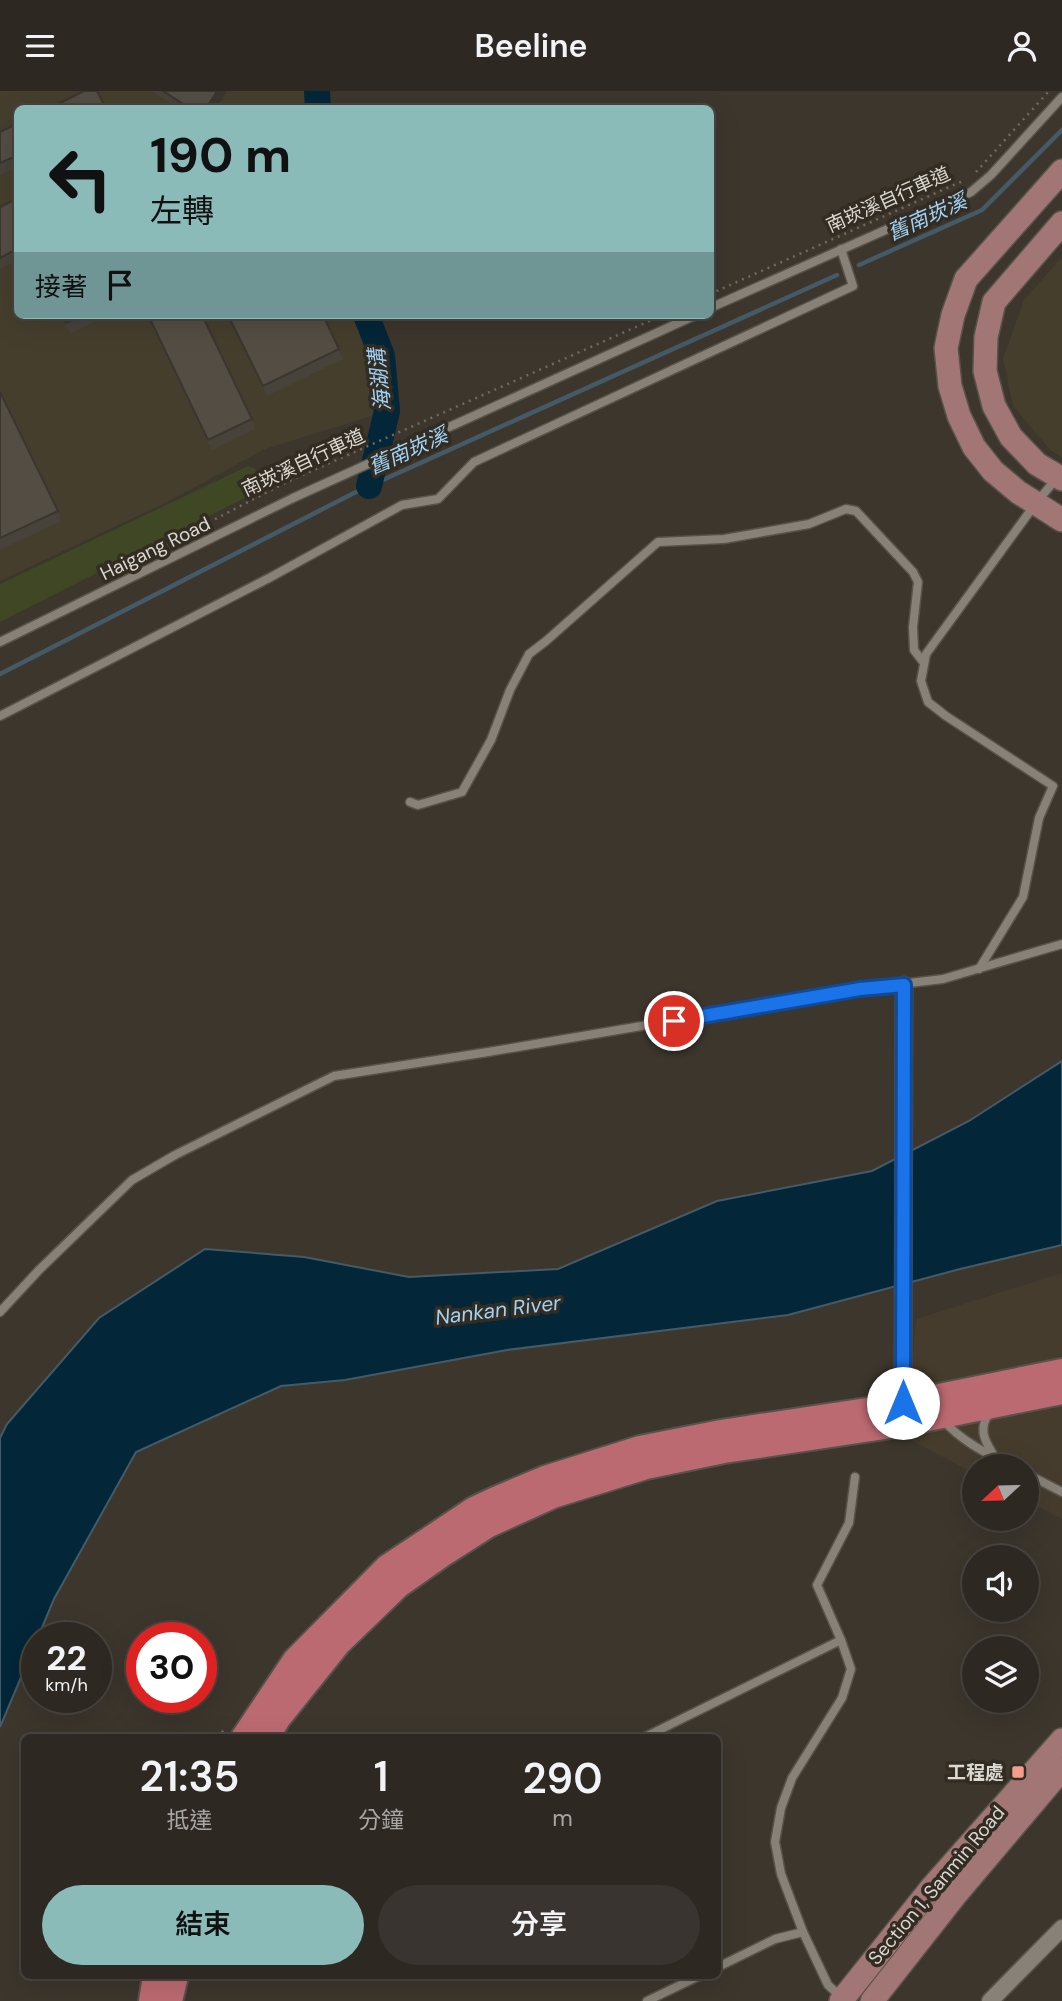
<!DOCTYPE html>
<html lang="zh-TW">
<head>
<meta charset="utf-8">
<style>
  body { margin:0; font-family:"DM Sans","Noto Sans TC",sans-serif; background:#39342f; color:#f1f3f6; height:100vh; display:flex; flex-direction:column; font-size:26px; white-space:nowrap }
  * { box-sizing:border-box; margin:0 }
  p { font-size:23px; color:#a7a6a5 }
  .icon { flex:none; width:38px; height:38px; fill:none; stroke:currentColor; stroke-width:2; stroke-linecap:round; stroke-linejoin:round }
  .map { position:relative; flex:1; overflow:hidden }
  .drawer { position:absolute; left:21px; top:1643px; width:700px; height:245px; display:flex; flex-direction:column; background:#2d2822; border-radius:10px; box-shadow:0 7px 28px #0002,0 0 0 2px #484440 }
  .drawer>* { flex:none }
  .guide { position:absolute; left:14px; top:14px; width:700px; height:214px; border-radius:10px; box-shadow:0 7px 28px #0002,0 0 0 2px #484440; background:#8bbbb9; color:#111; overflow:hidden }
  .needle { width:46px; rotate:248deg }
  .controls { position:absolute; left:962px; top:1363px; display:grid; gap:14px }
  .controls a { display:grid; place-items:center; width:77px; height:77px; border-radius:50%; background:#2d2822; box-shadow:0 7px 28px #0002,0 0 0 2px #484440; font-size:35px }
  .speed { position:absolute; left:21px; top:1531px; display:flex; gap:14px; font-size:35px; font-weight:700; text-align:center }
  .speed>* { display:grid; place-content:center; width:91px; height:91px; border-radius:50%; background:#2d2822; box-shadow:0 7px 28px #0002,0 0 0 2px #484440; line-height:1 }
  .speed small { font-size:18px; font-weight:400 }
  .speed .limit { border:10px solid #d22; background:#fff; color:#111 }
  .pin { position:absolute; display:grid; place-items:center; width:60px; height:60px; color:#fff; margin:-30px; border:4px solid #fff; border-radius:50%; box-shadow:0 2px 7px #0007 }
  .me { position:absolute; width:77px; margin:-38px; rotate:0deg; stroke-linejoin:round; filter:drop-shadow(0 0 5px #0008) }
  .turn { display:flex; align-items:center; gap:24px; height:147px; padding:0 21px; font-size:32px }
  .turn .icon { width:91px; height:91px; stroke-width:2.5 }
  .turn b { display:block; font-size:49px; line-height:60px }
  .then { display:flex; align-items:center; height:66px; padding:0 21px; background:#0003; gap:14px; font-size:26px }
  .eta { display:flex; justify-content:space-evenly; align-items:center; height:119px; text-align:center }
  .eta b { font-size:42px; font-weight:600; line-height:49px }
  .cta { display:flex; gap:14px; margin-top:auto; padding:14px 21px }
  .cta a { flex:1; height:80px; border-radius:42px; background:#8bbbb9; color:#111; font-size:28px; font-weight:600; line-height:80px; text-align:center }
  .cta a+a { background:#39342f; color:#f1f3f6 }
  header { display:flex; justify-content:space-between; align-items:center; height:91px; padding:0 21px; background:#2d2822; font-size:32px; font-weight:600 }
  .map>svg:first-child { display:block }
  .built { fill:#453c2d }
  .industrial { fill:#463e2d }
  .green { fill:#3f4724 }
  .water { fill:#032639; stroke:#445b67; stroke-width:2 }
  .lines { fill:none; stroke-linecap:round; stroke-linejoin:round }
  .stream { stroke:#445b67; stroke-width:4.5 }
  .river { stroke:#032639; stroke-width:26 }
  .lane-casing { stroke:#57524a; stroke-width:11 }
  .street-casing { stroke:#57524a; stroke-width:19 }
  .secondary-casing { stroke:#57524a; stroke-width:26 }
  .primary-casing { stroke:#57524a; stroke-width:28 }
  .path { stroke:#706a62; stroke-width:2.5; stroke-dasharray:2 5; stroke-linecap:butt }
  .lane { stroke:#888177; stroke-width:8 }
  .street { stroke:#888177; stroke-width:16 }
  .secondary { stroke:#a27674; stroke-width:23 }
  .primary { stroke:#bc6a71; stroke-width:24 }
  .wall { fill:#47423a }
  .shaded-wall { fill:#3a362f }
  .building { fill:#534d43; stroke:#3a362f; stroke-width:2 }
  .route-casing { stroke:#114b97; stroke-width:18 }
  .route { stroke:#1a73e8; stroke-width:12 }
  .poi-dot { fill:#f49d8c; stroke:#322c23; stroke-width:2.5 }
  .labels { text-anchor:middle; stroke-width:7; stroke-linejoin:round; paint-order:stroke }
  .street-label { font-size:19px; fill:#dbd7d1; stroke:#322c23 }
  .poi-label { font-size:19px; font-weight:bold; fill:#dbd7d1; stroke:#322c23; text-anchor:end }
  .water-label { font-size:21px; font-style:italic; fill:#a0d3f5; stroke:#322c23 }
</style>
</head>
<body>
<header><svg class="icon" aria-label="menu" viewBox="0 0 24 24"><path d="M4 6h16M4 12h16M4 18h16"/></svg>Beeline<svg class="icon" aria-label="person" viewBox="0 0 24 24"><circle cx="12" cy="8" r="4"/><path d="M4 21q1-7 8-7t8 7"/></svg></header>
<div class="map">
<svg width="1062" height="1910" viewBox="0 0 1062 1910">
  <rect width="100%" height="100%" fill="#3c362d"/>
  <polygon class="built" points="1062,1182 1062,1428 1027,1410 1027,1376 975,1376 975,1383 892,1339 910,1295 916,1228"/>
  <g class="industrial">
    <polygon points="0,0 317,0 318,17 18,18 18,224 366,224 382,265 387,320 265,358 169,410 0,490"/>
    <polygon points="1062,166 1062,366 1050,359 1013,315 1003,268 1024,209"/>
  </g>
  <polygon class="green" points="248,375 280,389 0,531 0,493"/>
  <polygon class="water" points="1062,970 1062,1154 960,1178 788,1224 507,1259 345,1289 281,1295 136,1361 54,1508 0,1636 0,1347 7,1333 99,1227 205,1158 304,1166 409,1186 558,1178 717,1110 872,1080 969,1030"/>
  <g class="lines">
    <g class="stream">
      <polyline points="859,174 982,119 1062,39"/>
      <polyline points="0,583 354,402 837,184"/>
    </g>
    <g class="river">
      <polyline points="317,0 318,18"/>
      <polyline points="366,224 382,265 387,320 369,395"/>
    </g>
    <defs>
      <g id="lane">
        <polyline points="710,217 971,101 991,84 1062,6"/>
        <polyline points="0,551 293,407 696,224"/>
        <polyline points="0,625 271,486 402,414 438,408 474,371 853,195 841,158"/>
        <polyline points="410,711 418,714 462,701 491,649 510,599 529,563 546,550 658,451 724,448 809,433 846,418 856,420 913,481 918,491 913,536 914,559 924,572"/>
        <polyline points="979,878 1023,806 1039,727 1053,695 946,625 928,611 921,590 926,563 1036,412 1056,388"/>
        <polyline points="0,1221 39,1179 132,1089 175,1064 334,985 488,961 860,898 943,888 1062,853"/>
        <path d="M990,1322C978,1336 984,1349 993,1363"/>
        <path d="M943,1329C961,1350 988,1363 1013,1376"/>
        <polyline points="1027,1383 1062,1401"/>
        <polyline points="643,1647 841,1549"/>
        <polyline points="718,1876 775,1848 803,1841"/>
        <polyline points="840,1905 828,1894 803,1841 781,1783 775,1751 781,1717 792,1687 842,1607 851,1578 841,1549 817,1494 849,1432 855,1386"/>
        <polyline points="647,1910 699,1885"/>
      </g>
      <g id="street">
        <polyline points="903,1312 904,894"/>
        <polyline points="990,1910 1062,1837"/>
      </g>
      <g id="secondary">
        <polyline points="1062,80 966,188 953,224 946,257 950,295 959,325 974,356 993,380 1018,401 1062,429"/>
        <polyline points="1062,132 994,211 986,246 985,280 994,315 1011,346 1037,373 1062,388"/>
        <polyline points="841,1910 933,1795 1062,1649"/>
        <polyline points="872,1910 957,1802 1062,1678"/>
      </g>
      <g id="primary">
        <polyline points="243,1647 295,1569 387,1476 474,1418 493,1409 545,1387 640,1357 721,1341 880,1317 1062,1280"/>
        <polyline points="267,1647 278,1628 339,1552 398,1495 442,1464 489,1434 553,1405 646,1376 724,1360 898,1334 1062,1301"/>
        <polyline points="151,1910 155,1885"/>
        <polyline points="170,1910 176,1885"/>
      </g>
    </defs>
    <use href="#lane" class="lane-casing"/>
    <use href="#street" class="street-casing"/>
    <use href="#secondary" class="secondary-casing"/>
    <use href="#primary" class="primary-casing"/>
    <g class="path">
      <polyline points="976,81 1049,0"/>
      <polyline points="710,203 965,89"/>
      <polyline points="103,486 287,391 663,224"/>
      <polyline points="218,1647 225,1637"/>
    </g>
    <use href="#lane" class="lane"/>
    <use href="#street" class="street"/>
    <use href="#secondary" class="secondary"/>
    <use href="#primary" class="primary"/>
  </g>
  <g class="wall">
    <polygon points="151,0 227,0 216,18 179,18"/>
    <polygon points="18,32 18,75 0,84 0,41"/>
    <polygon points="18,107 18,171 17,170 0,178 0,116"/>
    <polygon points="61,224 108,224 70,243"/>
    <polygon points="227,224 323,224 343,268 267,305"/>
    <polygon points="151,230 252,328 255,338 212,359 155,240"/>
    <polygon points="0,301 58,420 61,430 0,459"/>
  </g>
  <polygon class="shaded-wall" points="217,0 227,0 216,18 206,18"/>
  <g class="building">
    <polygon points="84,0 97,0 106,18 48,18"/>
    <polygon points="163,0 217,0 206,18 191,18"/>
    <polygon points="18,32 18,64 0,72 0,41"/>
    <polygon points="18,107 18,168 13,160 0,167 0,116"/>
    <polygon points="62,224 84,224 66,232"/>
    <polygon points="164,224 202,224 252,328 208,349 151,230"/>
    <polygon points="228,224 323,224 339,258 263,295"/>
    <polygon points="0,301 58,420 0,447"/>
  </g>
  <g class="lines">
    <defs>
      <polyline id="route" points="674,930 860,898 904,894 903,1312"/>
    </defs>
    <use href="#route" class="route-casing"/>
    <use href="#route" class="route"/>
  </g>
  <rect class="poi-dot" x="1011" y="1674" width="14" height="14" rx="3.5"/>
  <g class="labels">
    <g class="street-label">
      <text transform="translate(888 108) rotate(-24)" y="7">南崁溪自行車道</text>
      <text transform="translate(303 371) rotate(-25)" y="7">南崁溪自行車道</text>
      <text transform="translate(155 457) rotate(-26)" y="7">Haigang Road</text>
      <text transform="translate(936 1794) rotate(-50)" y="7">Section 1, Sanmin Road</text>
    </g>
    <g class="poi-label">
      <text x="1004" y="1688">工程處</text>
    </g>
    <g class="water-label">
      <text transform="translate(927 126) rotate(-24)" y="7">舊南崁溪</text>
      <text transform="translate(380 289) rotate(-96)" y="7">海湖溝</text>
      <text transform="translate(408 360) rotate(-24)" y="7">舊南崁溪</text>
      <text transform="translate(498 1219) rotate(-7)" y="7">Nankan River</text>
    </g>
  </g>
</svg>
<div class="controls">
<a><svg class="needle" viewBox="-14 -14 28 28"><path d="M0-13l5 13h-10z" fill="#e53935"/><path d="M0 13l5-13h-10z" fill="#a7a6a5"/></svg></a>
<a><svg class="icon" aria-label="sound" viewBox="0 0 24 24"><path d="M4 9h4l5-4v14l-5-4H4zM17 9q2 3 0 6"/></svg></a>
<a><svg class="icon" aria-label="layers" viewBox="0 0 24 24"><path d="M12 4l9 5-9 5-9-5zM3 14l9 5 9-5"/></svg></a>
</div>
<div class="speed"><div>22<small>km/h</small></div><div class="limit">30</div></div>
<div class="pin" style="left:674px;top:930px;background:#d93025"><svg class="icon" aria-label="arrive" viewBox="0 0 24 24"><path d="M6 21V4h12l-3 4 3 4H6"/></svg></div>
<svg class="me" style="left:903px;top:1312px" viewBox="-20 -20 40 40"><circle r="19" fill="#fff"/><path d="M0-13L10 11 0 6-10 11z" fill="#1a73e8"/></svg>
<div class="guide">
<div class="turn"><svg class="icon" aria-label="left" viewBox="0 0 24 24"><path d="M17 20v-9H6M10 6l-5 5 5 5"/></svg><div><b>190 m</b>左轉</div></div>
<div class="then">接著<svg class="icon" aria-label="arrive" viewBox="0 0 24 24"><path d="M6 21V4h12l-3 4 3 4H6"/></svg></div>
</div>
<section class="drawer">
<div class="eta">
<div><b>21:35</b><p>抵達</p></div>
<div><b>1</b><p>分鐘</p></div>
<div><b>290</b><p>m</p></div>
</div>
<div class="cta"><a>結束</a><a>分享</a></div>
</section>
</div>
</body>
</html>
